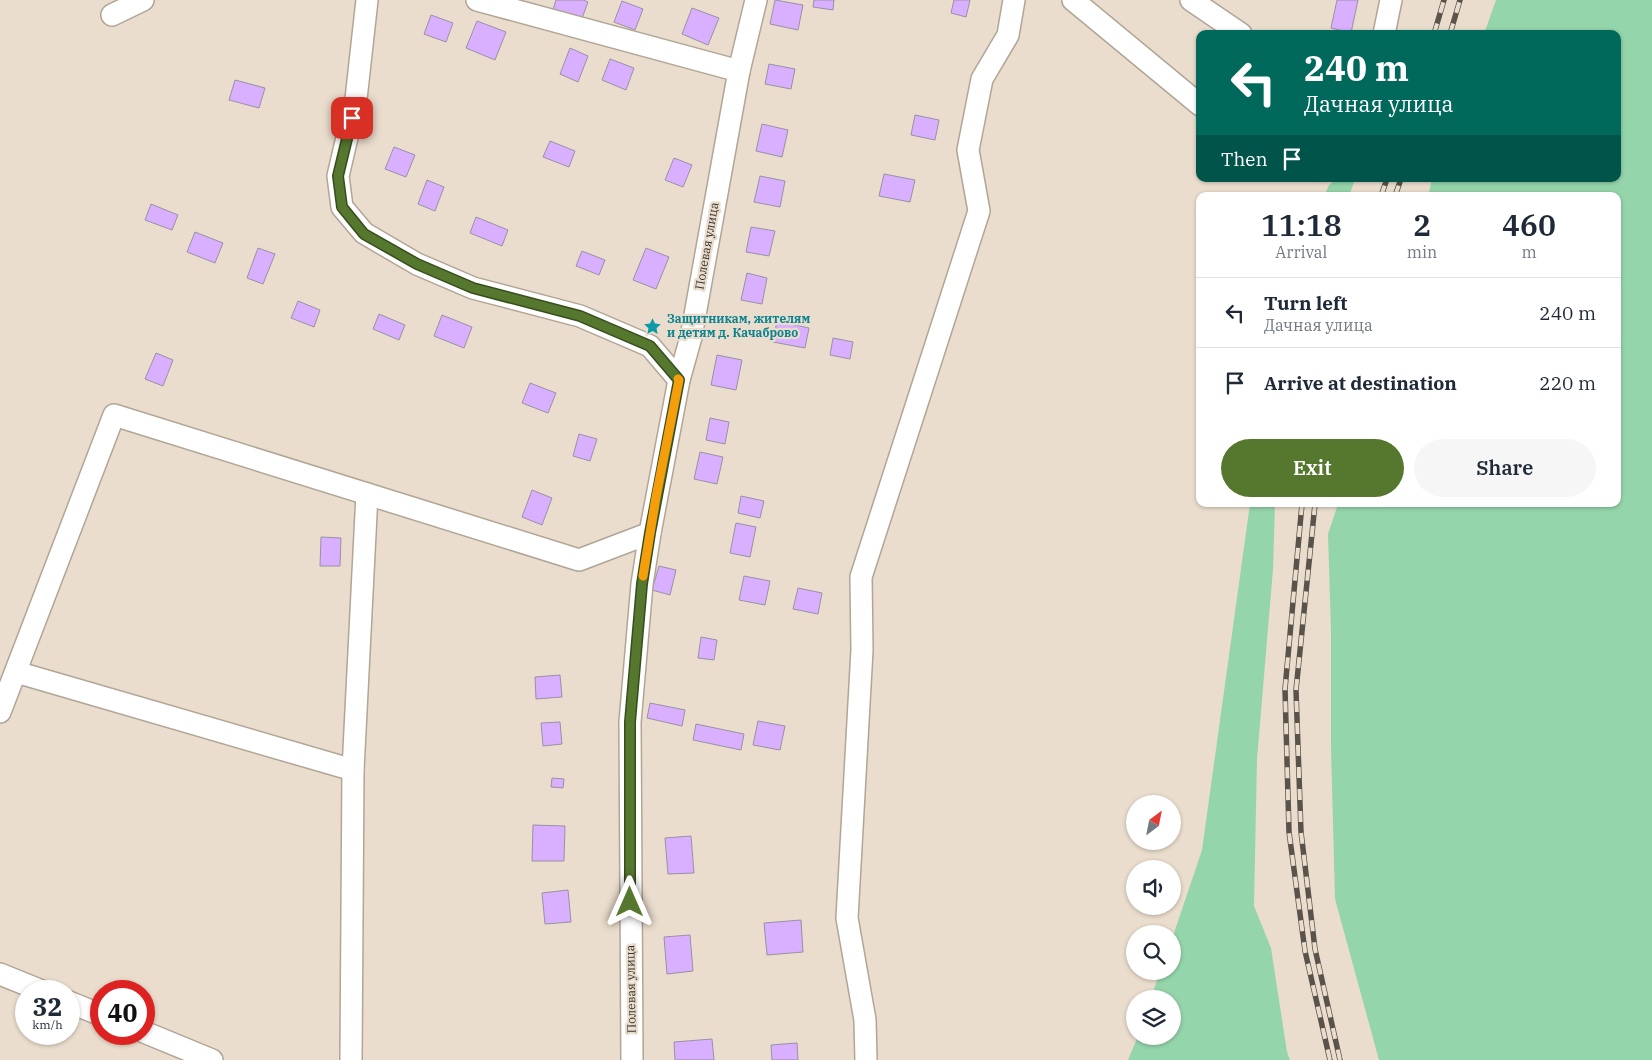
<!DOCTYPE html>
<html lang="en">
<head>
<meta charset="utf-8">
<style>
  body { margin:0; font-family:"IBM Plex Serif",serif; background:#f6f6f7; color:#1f2937; height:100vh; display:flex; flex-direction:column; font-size:19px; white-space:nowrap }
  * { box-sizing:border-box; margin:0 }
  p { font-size:16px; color:#747a83 }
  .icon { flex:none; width:28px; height:28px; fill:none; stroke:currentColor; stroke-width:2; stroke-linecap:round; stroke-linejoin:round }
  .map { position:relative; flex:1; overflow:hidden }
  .side { position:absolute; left:1196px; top:192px; width:425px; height:315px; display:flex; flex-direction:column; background:#fff; border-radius:10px; box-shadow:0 1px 4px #0004 }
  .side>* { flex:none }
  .hud { position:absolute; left:1196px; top:30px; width:425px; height:152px; border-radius:10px; box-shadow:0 1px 4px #0004; background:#00695c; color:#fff; overflow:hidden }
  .needle { width:32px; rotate:32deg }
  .buttons { position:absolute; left:1126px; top:795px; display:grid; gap:10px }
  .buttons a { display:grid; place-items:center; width:55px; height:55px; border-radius:50%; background:#fff; box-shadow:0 1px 4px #0004; font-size:25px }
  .speed { position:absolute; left:15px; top:980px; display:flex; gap:10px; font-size:25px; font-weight:700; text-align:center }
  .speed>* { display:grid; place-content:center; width:65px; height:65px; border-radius:50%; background:#fff; box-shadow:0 1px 4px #0004; line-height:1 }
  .speed small { font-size:12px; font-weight:400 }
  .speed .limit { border:8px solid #d22; background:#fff; color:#111 }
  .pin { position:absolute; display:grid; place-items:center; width:42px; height:42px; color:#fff; margin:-21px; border-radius:10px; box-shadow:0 2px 8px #0006 }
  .me { position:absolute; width:55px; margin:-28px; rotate:0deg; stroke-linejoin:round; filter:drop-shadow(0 0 4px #0008) }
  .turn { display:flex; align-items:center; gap:18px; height:105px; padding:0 25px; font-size:22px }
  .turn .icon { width:65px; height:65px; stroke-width:2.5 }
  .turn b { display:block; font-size:35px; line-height:42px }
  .then { display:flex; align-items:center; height:48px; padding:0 25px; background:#0003; gap:10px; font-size:19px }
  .eta { display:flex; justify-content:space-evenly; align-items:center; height:85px; text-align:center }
  .eta b { font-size:30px; font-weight:600; line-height:35px }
  .button { display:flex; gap:10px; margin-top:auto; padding:10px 25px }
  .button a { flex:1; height:58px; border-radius:30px; background:#56772e; color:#fff; font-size:20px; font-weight:600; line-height:58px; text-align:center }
  .button a+a { background:#f6f6f7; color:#1f2937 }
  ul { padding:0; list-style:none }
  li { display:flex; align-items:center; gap:15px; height:70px; padding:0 25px; border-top:1px solid #e0e1e3 }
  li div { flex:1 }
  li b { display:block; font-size:19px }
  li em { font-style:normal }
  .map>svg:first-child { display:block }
  .green { fill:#95d5ac }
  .building { fill:#d8b0ff; stroke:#9991a2 }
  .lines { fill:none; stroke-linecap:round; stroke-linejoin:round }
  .minor-casing { stroke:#b1a596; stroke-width:24 }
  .minor { stroke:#fff; stroke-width:21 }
  .rail-casing { stroke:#59534b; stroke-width:5.5 }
  .rail { stroke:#eaddcd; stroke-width:4; stroke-dasharray:11; stroke-linecap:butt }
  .route-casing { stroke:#384d1e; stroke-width:12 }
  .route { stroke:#56772e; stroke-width:9 }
  .slow { stroke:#f59e0b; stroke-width:9 }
  .labels { text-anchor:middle; stroke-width:4.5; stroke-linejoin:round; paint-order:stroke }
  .street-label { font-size:12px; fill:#37322c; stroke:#eaddcd }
  .culture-label { font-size:12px; font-weight:bold; fill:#0d838f; stroke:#eaddcd; text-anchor:start }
</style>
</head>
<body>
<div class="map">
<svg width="1652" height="1060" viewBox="0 0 1652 1060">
  <rect width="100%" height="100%" fill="#eaddcd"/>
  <g class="green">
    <polygon points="1496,0 1652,0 1652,1060 1379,1060 1335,899 1331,749 1331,632 1328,534 1338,504 1618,504 1618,196 1428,196 1432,179 1618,179 1618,34 1484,34"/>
    <polygon points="1336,179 1345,179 1354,182 1349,196 1324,196 1329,185"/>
    <polygon points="1250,504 1275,504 1273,569 1257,759 1254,906 1271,948 1287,1052 1290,1060 1128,1060 1138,1036 1172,1036 1172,999 1151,999 1160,971 1172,971 1173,936 1202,850"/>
  </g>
  <g class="building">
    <polygon points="556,0 583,0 588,2 581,21 553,10"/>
    <polygon points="775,0 803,5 798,30 770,24"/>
    <polygon points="814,0 834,0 833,10 813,7"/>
    <polygon points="954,0 970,0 966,17 951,13"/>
    <polygon points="1337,0 1358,0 1351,33 1331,28"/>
    <polygon points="622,1 643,9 635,30 614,22"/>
    <polygon points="692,8 719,18 708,45 682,34"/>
    <polygon points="431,15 453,23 446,42 424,34"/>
    <polygon points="477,21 506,32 495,60 466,48"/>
    <polygon points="570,48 588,56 578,82 560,74"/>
    <polygon points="610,59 634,68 626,90 602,80"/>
    <polygon points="769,64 795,69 791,89 765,84"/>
    <polygon points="235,80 265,88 259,108 229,100"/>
    <polygon points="915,115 939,120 935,140 911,135"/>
    <polygon points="762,124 788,130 782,157 756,151"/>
    <polygon points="550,141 575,151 569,167 543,157"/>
    <polygon points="394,147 415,155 406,177 385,169"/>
    <polygon points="674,158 692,165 683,187 665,180"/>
    <polygon points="884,174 915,180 910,202 879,196"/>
    <polygon points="760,176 785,181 780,207 754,202"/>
    <polygon points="427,180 444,187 435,211 418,204"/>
    <polygon points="151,204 178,215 172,230 145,220"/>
    <polygon points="476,217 508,230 502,246 470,233"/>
    <polygon points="751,227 775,231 769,256 746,252"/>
    <polygon points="195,232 223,243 215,263 187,252"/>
    <polygon points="258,248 275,254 263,284 247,278"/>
    <polygon points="646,248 669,257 656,289 633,280"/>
    <polygon points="582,251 605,260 599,275 576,266"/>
    <polygon points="747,273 767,278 762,304 741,300"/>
    <polygon points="298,301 320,310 314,327 291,318"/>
    <polygon points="379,314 405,325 399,340 373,329"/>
    <polygon points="442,315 472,327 464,348 434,336"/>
    <polygon points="777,321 809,328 805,348 773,342"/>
    <polygon points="833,338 853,342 850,359 830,355"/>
    <polygon points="156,353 173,360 163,386 145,379"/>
    <polygon points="717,355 742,360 736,390 711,385"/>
    <polygon points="530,383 556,393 548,413 522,403"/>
    <polygon points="710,418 729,422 725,444 706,440"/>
    <polygon points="579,434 597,439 590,461 573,456"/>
    <polygon points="700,452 723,457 717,484 694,479"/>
    <polygon points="532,490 552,498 542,525 522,517"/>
    <polygon points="741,496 764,501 760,518 738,513"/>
    <polygon points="736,523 756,527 750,557 730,553"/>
    <polygon points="321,537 341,538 340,566 320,566"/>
    <polygon points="659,566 676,570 670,595 652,590"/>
    <polygon points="744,576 770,581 765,605 739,600"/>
    <polygon points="798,588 822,593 818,614 793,609"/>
    <polygon points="701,637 717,640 714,660 698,658"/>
    <polygon points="560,675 562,697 536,699 535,677"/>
    <polygon points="650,703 685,710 682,726 647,718"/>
    <polygon points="758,721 785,726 780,750 753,745"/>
    <polygon points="560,722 562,744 543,746 541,723"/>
    <polygon points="696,724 744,734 741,750 693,740"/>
    <polygon points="552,778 564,779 563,788 551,787"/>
    <polygon points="533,825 565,826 564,861 532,861"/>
    <polygon points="691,836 694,873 668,874 665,838"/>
    <polygon points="568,890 571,922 545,924 542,893"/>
    <polygon points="801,920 803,952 767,955 764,923"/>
    <polygon points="690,935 693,971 667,974 664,937"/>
    <polygon points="712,1039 714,1060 675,1060 674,1042"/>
    <polygon points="797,1043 798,1060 772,1060 771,1045"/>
  </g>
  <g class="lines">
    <defs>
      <g id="minor">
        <polyline points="367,0 356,99 338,176 342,207 364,233 417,264 473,288 580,316 650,346 679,380"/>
        <polyline points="477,0 739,71"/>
        <polyline points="1073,0 1200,105"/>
        <polyline points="1191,0 1241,34"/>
        <polyline points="112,15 143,0"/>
        <polyline points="1384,34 1391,0"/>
        <polyline points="16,672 353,770"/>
        <polyline points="0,712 114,415 579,560 650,533"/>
        <polyline points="0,974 42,991"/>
        <polyline points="69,1002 101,1015"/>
        <polyline points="144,1032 212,1060"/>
        <polyline points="351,1060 353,770 367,494"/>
        <polyline points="632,1060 630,722 642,584 650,533 679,380 691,337 739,71 756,0"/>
        <polyline points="866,1060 865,1020 847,918 862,650 861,577 979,211 968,150 982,79 1008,35 1014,0"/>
      </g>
    </defs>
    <use href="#minor" class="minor-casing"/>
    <use href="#minor" class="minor"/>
    <defs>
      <g id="rail">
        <polyline points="1434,34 1444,0"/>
        <polyline points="1450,34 1460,0"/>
        <polyline points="1381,196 1387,179"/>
        <polyline points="1395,196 1401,179"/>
        <polyline points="1302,504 1285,689 1289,832 1305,951 1330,1060"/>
        <polyline points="1315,504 1296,690 1301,832 1315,949 1340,1060"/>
      </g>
    </defs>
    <use href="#rail" class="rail-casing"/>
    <use href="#rail" class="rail"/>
  </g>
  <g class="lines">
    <defs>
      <polyline id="route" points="352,118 338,176 342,207 364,234 417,264 473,288 580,316 650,346 679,380 650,533 642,584 630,722 630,902"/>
    </defs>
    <use href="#route" class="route-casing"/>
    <use href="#route" class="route"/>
    <polyline class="slow" points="643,576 656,497 679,380 678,379"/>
  </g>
  <defs>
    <symbol id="sight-bare" viewBox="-9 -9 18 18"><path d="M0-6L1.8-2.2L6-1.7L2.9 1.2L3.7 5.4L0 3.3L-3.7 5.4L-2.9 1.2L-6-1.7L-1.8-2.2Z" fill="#0f9aa8" stroke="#eaddcd" stroke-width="2.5" paint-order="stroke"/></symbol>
  </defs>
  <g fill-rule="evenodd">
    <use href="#sight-bare" x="640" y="314" width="25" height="25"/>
  </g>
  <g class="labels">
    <g class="street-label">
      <text transform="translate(707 246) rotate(-80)" y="4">Полевая улица</text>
      <text transform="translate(631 989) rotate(-91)" y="4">Полевая улица</text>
    </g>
    <g class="culture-label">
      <text x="667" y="323">Защитникам, жителям<tspan x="667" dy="14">и детям д. Качаброво</tspan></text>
    </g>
  </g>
</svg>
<div class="buttons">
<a><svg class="needle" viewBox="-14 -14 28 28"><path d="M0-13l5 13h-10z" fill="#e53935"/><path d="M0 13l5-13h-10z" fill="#747a83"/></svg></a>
<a><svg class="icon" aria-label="sound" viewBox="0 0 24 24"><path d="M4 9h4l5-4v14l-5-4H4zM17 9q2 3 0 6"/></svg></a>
<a><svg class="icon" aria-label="search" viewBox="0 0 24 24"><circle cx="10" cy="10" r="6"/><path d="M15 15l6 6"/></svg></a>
<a><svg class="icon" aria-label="layers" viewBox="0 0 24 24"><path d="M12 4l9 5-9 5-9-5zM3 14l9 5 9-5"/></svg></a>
</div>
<div class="speed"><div>32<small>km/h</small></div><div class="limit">40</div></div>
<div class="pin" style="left:352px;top:118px;background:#d93025"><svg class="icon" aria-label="arrive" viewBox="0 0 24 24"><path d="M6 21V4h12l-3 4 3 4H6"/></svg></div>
<svg class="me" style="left:630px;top:902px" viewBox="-20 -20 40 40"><path d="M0-17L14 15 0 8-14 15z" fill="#56772e" stroke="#fff" stroke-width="4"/></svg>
<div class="hud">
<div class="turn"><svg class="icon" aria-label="left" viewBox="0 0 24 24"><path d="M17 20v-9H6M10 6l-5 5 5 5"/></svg><div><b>240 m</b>Дачная улица</div></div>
<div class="then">Then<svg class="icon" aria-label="arrive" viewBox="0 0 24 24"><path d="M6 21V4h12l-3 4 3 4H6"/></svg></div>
</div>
<section class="side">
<div class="eta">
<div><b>11:18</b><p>Arrival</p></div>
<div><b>2</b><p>min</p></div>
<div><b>460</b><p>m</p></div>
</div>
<ul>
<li><svg class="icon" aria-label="left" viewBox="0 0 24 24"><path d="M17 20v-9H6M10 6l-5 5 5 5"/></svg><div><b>Turn left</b><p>Дачная улица</p></div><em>240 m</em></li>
<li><svg class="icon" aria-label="arrive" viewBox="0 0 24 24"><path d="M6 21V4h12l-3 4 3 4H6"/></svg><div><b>Arrive at destination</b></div><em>220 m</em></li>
</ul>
<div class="button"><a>Exit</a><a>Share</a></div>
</section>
</div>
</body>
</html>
